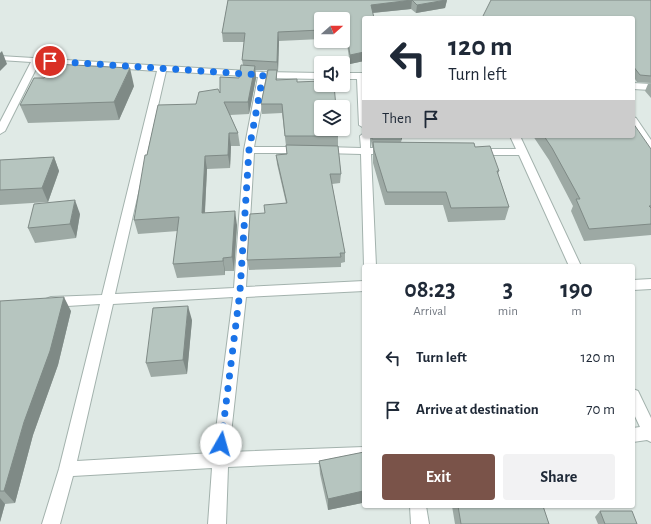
<!DOCTYPE html>
<html lang="en">
<head>
<meta charset="utf-8">
<style>
  body { margin:0; font-family:"Alegreya Sans",sans-serif; background:#f2f2f3; color:#1f2937; height:100vh; display:flex; flex-direction:column; font-size:15px; white-space:nowrap }
  * { box-sizing:border-box; margin:0 }
  p { font-size:13px; color:#747a83 }
  .icon { flex:none; width:22px; height:22px; fill:none; stroke:currentColor; stroke-width:2; stroke-linecap:round; stroke-linejoin:round }
  .map { position:relative; flex:1; overflow:hidden }
  .sheet { position:absolute; left:362px; top:264px; width:273px; height:244px; display:flex; flex-direction:column; background:#fff; border-radius:4px; box-shadow:0 1px 3px #0004 }
  .sheet>* { flex:none }
  .top-card { position:absolute; left:362px; top:16px; width:273px; height:122px; border-radius:4px; box-shadow:0 1px 3px #0004; background:#fff; color:#1f2937; overflow:hidden }
  .needle { width:26px; rotate:69deg }
  .buttons { position:absolute; left:314px; top:12px; display:grid; gap:8px }
  .buttons a { display:grid; place-items:center; width:36px; height:36px; border-radius:4px; background:#fff; box-shadow:0 1px 3px #0004; font-size:20px }
  .pin { position:absolute; display:grid; place-items:center; width:34px; height:34px; color:#fff; margin:-17px; border:2px solid #fff; border-radius:50%; box-shadow:0 1px 4px #0007 }
  .me { position:absolute; width:44px; margin:-22px; rotate:7deg; stroke-linejoin:round; filter:drop-shadow(0 0 3px #0008) }
  .turn { display:flex; align-items:center; gap:14px; height:84px; padding:0 20px; font-size:18px }
  .turn .icon { width:52px; height:52px; stroke-width:2.5 }
  .turn b { display:block; font-size:28px; line-height:34px }
  .then { display:flex; align-items:center; height:38px; padding:0 20px; background:#0003; gap:8px; font-size:15px }
  .eta { display:flex; justify-content:space-evenly; align-items:center; height:68px; text-align:center }
  .eta b { font-size:24px; font-weight:700; line-height:28px }
  .primary-button { display:flex; gap:8px; margin-top:auto; padding:8px 20px }
  .primary-button a { flex:1; height:46px; border-radius:4px; background:#7a5349; color:#fff; font-size:16px; font-weight:700; line-height:46px; text-align:center }
  .primary-button a+a { background:#f2f2f3; color:#1f2937 }
  ul { padding:0; list-style:none }
  li { display:flex; align-items:center; gap:12px; height:52px; padding:0 20px }
  li div { flex:1 }
  li b { display:block; font-size:15px }
  li em { font-style:normal }
  .map>svg:first-child { display:block }
  .lines { fill:none; stroke-linecap:round; stroke-linejoin:round }
  .minor-casing { stroke:#a3b2ad; stroke-width:2 }
  .minor { fill:#fff; fill-rule:evenodd }
  .wall { fill:#9da9a4 }
  .shaded-wall { fill:#7f8a86 }
  .building { fill:#b6c5bf; stroke:#7f8a86 }
  .route { stroke:#1a73e8; stroke-width:7; stroke-dasharray:0 12.6 }
</style>
</head>
<body>
<div class="map">
<svg width="651" height="524" viewBox="0 0 651 524">
  <rect width="100%" height="100%" fill="#e0eae6"/>
  <g class="lines">
    <defs>
      <g id="minor">
        <path d="M0,56L263,72L321,73V79L267,78L254,147H301L306,150L301,153H254L246,287L364,281V291L246,297L229,452L364,447V461L228,467L226,524H208L212,468L73,476L60,524H42L59,469L100,304L51,307L46,305L45,302L46,299L51,297L102,295L157,71L39,63L5,131L0,134V122L31,62L0,60ZM166,71L258,77L244,150L234,288L115,294ZM233,297L213,453L77,461L113,304Z"/>
        <polygon points="343,73 364,73 364,128 359,125 357,79 343,79"/>
        <polygon points="633,83 651,84 651,90 633,89"/>
        <polygon points="633,117 636,118 651,140 651,151 648,150 633,127"/>
        <polygon points="364,133 364,136 370,136 370,148 389,148 394,151 389,154 371,154 376,266 364,266 361,154 324,153 319,150 324,147 361,148 360,136"/>
        <polygon points="510,136 520,136 581,266 569,266 519,155 478,155 473,152 478,149 516,149"/>
        <polygon points="651,279 651,289 633,290 633,280"/>
        <polygon points="633,389 638,391 651,418 651,442 647,440 633,442 633,428 640,427 633,412"/>
        <polygon points="410,506 426,506 429,524 411,524"/>
      </g>
    </defs>
    <use href="#minor" class="minor-casing"/>
    <use href="#minor" class="minor"/>
  </g>
  <g class="wall">
    <polygon points="228,0 447,0 445,8 416,13 411,9 373,13 364,18 364,61 350,64 346,38 343,38 343,19 321,19 321,39 279,41 278,71 277,71 277,80 297,82 338,136 338,146 341,174 340,183 332,184 345,253 345,262 341,263 341,267 249,270 247,260 265,213 286,203 277,164 276,155 287,154 282,113 262,114 261,104 267,70 255,70 256,78 249,114 230,115 238,133 240,146 231,146 230,168 207,169 205,213 237,225 234,271 225,271 225,275 177,278 173,264 178,231 138,234 134,220 147,155 196,104 220,93 239,78 243,65 242,60 244,42 223,42 222,33"/>
    <polygon points="651,0 651,83 637,82 633,76 633,18 482,18 483,16"/>
    <polygon points="648,84 651,84 651,98 645,91"/>
    <polygon points="134,86 119,120 28,123 20,105"/>
    <polygon points="370,136 399,136 402,139 401,142 475,147 499,171 498,174 509,207 505,220 448,222 443,205 385,205 373,163 373,147 372,147"/>
    <polygon points="533,136 633,136 651,149 651,235 584,241 571,211 573,206 549,160"/>
    <polygon points="54,157 59,171 48,202 0,205 0,160"/>
    <polygon points="80,214 76,238 35,243 28,228"/>
    <polygon points="0,301 71,311 58,365 33,435 15,503 5,504 0,522"/>
    <polygon points="192,320 187,374 151,377 146,363"/>
    <polygon points="364,452 364,493 362,503 328,510 320,474 319,461"/>
    <polygon points="452,506 543,506 549,524 455,524"/>
    <polygon points="600,511 637,524 598,524 595,517"/>
  </g>
  <g class="shaded-wall">
    <polygon points="412,0 411,9 371,13 371,5"/>
    <polygon points="447,0 445,8 416,13 417,5"/>
    <polygon points="278,32 279,41 278,71 277,62"/>
    <polygon points="2,51 7,64 0,71 0,53"/>
    <polygon points="364,52 364,61 350,64 350,55"/>
    <polygon points="255,66 256,78 249,114 248,102"/>
    <polygon points="130,68 134,86 119,120 114,102"/>
    <polygon points="229,133 231,146 230,168 228,155"/>
    <polygon points="205,156 207,169 204,226 202,213"/>
    <polygon points="54,157 59,171 48,202 42,188"/>
    <polygon points="75,200 80,214 76,238 70,224"/>
    <polygon points="235,211 237,225 234,271 232,257"/>
    <polygon points="223,258 225,271 225,275 223,261"/>
    <polygon points="64,297 71,311 58,365 33,435 15,503 4,491 24,422"/>
    <polygon points="188,306 192,320 187,374 183,360"/>
    <polygon points="364,487 364,493 362,503 328,510 328,499"/>
    <polygon points="0,498 5,504 0,522"/>
  </g>
  <g class="building">
    <polygon points="228,0 446,0 417,5 412,0 371,5 374,18 364,18 364,52 350,55 346,29 343,29 343,19 321,19 321,30 278,32 277,62 242,60 245,33 222,33"/>
    <polygon points="491,0 651,0 651,76 640,75 633,66 633,18 485,18 483,16"/>
    <polygon points="55,64 130,68 114,102 20,105 34,78 44,78"/>
    <polygon points="241,65 255,66 248,102 224,102 238,133 229,133 228,155 205,156 202,213 235,211 232,257 223,258 223,261 173,264 179,217 134,220 145,155 147,155 158,105 196,104 199,92 218,89 220,93 220,77 239,78"/>
    <polygon points="268,70 277,70 276,80 297,79 297,82 321,81 321,85 334,85 336,107 321,107 321,129 337,129 338,136 285,136 282,104 261,104"/>
    <polygon points="633,123 651,149 651,206 649,206 651,208 651,224 589,229 576,199 580,199 552,148 544,136 633,136"/>
    <polygon points="372,136 399,136 402,139 372,139"/>
    <polygon points="373,142 474,143 475,147 490,146 499,171 497,171 509,207 451,208 446,192 387,192 374,150"/>
    <polygon points="286,145 338,146 341,174 330,174 345,253 340,253 341,257 247,260 250,214 265,213 264,205 287,203 276,155 287,154"/>
    <polygon points="54,157 42,188 0,190 0,160"/>
    <polygon points="75,200 70,224 28,228 34,204"/>
    <polygon points="64,297 50,351 24,422 4,491 0,491 0,301"/>
    <polygon points="188,306 183,360 146,363 153,308"/>
    <polygon points="364,452 364,487 363,491 328,499 319,461"/>
    <polygon points="458,506 543,506 549,524 461,524"/>
    <polygon points="600,511 632,511 637,524 605,524"/>
  </g>
  <g class="lines">
    <polyline class="route" points="50,61 263,75 249,150 240,291 221,444"/>
  </g>
</svg>
<div class="buttons">
<a><svg class="needle" viewBox="-14 -14 28 28"><path d="M0-13l5 13h-10z" fill="#e53935"/><path d="M0 13l5-13h-10z" fill="#747a83"/></svg></a>
<a><svg class="icon" aria-label="sound" viewBox="0 0 24 24"><path d="M4 9h4l5-4v14l-5-4H4zM17 9q2 3 0 6"/></svg></a>
<a><svg class="icon" aria-label="layers" viewBox="0 0 24 24"><path d="M12 4l9 5-9 5-9-5zM3 14l9 5 9-5"/></svg></a>
</div>
<div class="pin" style="left:50px;top:61px;background:#d93025"><svg class="icon" aria-label="arrive" viewBox="0 0 24 24"><path d="M6 21V4h12l-3 4 3 4H6"/></svg></div>
<svg class="me" style="left:221px;top:444px" viewBox="-20 -20 40 40"><circle r="19" fill="#fff"/><path d="M0-13L10 11 0 6-10 11z" fill="#1a73e8"/></svg>
<div class="top-card">
<div class="turn"><svg class="icon" aria-label="left" viewBox="0 0 24 24"><path d="M17 20v-9H6M10 6l-5 5 5 5"/></svg><div><b>120 m</b>Turn left</div></div>
<div class="then">Then<svg class="icon" aria-label="arrive" viewBox="0 0 24 24"><path d="M6 21V4h12l-3 4 3 4H6"/></svg></div>
</div>
<section class="sheet">
<div class="eta">
<div><b>08:23</b><p>Arrival</p></div>
<div><b>3</b><p>min</p></div>
<div><b>190</b><p>m</p></div>
</div>
<ul>
<li><svg class="icon" aria-label="left" viewBox="0 0 24 24"><path d="M17 20v-9H6M10 6l-5 5 5 5"/></svg><div><b>Turn left</b></div><em>120 m</em></li>
<li><svg class="icon" aria-label="arrive" viewBox="0 0 24 24"><path d="M6 21V4h12l-3 4 3 4H6"/></svg><div><b>Arrive at destination</b></div><em>70 m</em></li>
</ul>
<div class="primary-button"><a>Exit</a><a>Share</a></div>
</section>
</div>
</body>
</html>
